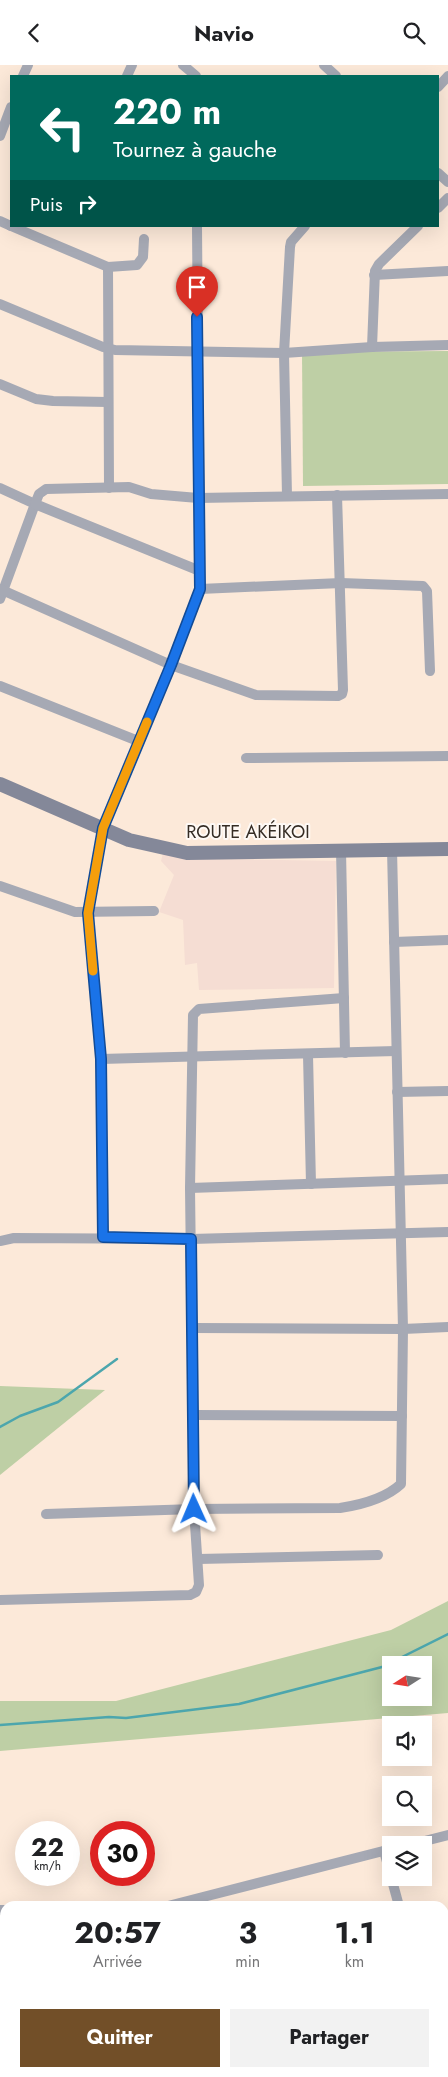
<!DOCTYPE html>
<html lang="fr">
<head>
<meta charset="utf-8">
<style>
  body { margin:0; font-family:Jost,sans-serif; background:#f2f2f2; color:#202124; height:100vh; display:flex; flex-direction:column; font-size:19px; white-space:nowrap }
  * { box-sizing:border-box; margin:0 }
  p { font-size:16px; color:#757577 }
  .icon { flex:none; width:28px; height:28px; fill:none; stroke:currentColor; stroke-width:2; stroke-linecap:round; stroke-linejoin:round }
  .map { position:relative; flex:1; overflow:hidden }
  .details { position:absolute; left:0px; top:1836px; width:449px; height:176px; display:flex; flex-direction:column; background:#fff; border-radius:15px 15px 0 0; box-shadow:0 5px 20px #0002 }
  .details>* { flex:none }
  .banner { position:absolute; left:10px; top:10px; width:429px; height:152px; border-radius:0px; box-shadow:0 5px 20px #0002; background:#00695c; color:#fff; overflow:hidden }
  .needle { width:32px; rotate:258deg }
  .fabs { position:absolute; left:382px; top:1591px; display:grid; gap:10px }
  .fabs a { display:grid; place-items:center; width:50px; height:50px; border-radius:0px; background:#fff; box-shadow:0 5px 20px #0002; font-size:25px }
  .speed { position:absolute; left:15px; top:1756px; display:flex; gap:10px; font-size:25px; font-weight:700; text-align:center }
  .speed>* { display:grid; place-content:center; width:65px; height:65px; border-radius:50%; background:#fff; box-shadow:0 5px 20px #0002; line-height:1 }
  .speed small { font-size:12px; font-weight:400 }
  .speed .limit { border:8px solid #d22; background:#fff; color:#111 }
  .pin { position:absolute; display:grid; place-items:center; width:42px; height:42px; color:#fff; margin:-51px -21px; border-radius:50% 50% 50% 0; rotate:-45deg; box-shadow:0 0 5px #0007 }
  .pin .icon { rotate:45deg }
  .me { position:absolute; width:55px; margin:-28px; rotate:359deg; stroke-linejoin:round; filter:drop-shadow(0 0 4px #0008) }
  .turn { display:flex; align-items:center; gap:18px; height:105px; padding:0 20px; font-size:22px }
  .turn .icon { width:65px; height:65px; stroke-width:2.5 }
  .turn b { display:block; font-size:35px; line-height:42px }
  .then { display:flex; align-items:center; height:48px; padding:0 20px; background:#0003; gap:10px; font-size:19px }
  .eta { display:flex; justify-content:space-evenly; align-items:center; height:85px; text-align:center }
  .eta b { font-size:30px; font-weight:700; line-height:35px }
  .cta { display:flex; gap:10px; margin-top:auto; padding:10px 20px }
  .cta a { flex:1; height:58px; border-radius:0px; background:#724f28; color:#fff; font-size:20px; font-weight:700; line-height:58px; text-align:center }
  .cta a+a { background:#f2f2f2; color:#202124 }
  header { display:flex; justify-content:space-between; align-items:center; height:65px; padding:0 20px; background:#fff; font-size:22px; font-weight:700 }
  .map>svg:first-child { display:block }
  .commercial { fill:#f5ddd3 }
  .green { fill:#becfa5; fill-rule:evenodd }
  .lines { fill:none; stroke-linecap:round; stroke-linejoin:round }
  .stream { stroke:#4ca6ad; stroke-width:2.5 }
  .street { stroke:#a6a9b4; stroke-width:10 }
  .secondary { stroke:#848899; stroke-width:14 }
  .route-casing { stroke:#114b97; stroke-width:12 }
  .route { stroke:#1a73e8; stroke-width:9 }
  .slow { stroke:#f59e0b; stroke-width:9 }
  .labels { text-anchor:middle; stroke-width:4; stroke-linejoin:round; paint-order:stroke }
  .street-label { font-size:18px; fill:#352c24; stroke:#fef9f5 }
</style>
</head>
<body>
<header><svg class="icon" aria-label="back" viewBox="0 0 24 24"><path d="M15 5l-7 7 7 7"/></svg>Navio<svg class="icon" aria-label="search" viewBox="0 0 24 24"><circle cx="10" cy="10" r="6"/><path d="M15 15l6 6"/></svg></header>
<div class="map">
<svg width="448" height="2012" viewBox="0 0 448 2012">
  <rect width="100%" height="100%" fill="#fce9d9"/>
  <polygon class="commercial" points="164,784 182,793 336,796 334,923 199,925 197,898 185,900 183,855 159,847 174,810 161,796"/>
  <g class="green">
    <polygon points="448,286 448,419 303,421 302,287"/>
    <polygon points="0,1321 105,1325 0,1410"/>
    <path d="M448,1536V1648L0,1686V1636H116L391,1565ZM391,1600H424V1632H391Z"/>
    <polygon points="103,2008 179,2008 172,2012 94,2012"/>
    <path d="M285,2008H318C309,2012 295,2012 285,2008Z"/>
  </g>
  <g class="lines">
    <g class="stream">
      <polyline points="0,1362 20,1351 58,1337 117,1294"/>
      <polyline points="0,1660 109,1652 126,1653 239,1639 382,1602 448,1569"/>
      <polyline points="376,2008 382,2010"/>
      <polyline points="18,2012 25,2008"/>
    </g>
    <g class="street">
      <polyline points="183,0 196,11"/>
      <polyline points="324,0 336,11"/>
      <polyline points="23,11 28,0"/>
      <polyline points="127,11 132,0"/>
      <polyline points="438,22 448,11"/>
      <polyline points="0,71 11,42"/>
      <polyline points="438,108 448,117"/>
      <polyline points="438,143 448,133"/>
      <polyline points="0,156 11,161"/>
      <polyline points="11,161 108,202 109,423"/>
      <polyline points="108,202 137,200 143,192 144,174"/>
      <polyline points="374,210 448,206"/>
      <polyline points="0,239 103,282 115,285 284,288 372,282 448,280"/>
      <polyline points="372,282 375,206 379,199 418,161"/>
      <polyline points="0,319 36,334 53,336 108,337"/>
      <polyline points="0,423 35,439 0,534"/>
      <polyline points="287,431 284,288 290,182 291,177 305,161"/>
      <polyline points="200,506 35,439 39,429 46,424 129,422 151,429 198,433 448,429"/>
      <polyline points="0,524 171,600 256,630 338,631 342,629 343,625 337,430"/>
      <polyline points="200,524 341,518 423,521 427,526 430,606"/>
      <polyline points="0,621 138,676"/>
      <polyline points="246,693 448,691"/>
      <polyline points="341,785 345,988"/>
      <polyline points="0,821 75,847 154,846"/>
      <polyline points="394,877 448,875"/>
      <polyline points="308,990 311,1119"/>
      <polyline points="101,994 396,986"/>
      <polyline points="397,1027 448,1026"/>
      <polyline points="190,1123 448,1114"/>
      <polyline points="103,1172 101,994 88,848 103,763 171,600 200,524 197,161"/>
      <polyline points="0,1176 14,1173 191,1174 448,1167"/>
      <polyline points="192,1263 403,1264 448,1262"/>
      <polyline points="193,1350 402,1351"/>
      <path d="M46,1449L194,1444L340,1443C360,1440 386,1433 401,1419L403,1264L392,784"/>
      <polyline points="198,1494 378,1490"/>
      <polyline points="0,1535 190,1530 196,1527 199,1520 194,1444 190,1123 193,950 199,944 344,933"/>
      <polyline points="409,1780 448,1770"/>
      <polyline points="384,1786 399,1841"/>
      <polyline points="168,1841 391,1784"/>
      <polyline points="0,1845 5,1845"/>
      <polyline points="444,1864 448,1863"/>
    </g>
    <polyline class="secondary" points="0,719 129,775 187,788 448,784"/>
  </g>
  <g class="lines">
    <defs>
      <polyline id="route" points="194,1444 191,1174 103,1172 101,994 88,848 103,763 171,600 200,524 197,252"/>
    </defs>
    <use href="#route" class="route-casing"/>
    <use href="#route" class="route"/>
    <polyline class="slow" points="93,906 88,848 103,763 147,657"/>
  </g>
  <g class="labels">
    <g class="street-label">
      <text x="248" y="773">ROUTE AKÉIKOI</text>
    </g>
  </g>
</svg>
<div class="fabs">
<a><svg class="needle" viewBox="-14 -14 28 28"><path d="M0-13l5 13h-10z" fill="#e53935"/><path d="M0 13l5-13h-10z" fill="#757577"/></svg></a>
<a><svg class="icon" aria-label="sound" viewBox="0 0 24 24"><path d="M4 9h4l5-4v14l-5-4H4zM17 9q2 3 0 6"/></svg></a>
<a><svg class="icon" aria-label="search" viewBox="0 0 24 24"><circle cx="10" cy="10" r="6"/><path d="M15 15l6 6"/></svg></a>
<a><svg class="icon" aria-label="layers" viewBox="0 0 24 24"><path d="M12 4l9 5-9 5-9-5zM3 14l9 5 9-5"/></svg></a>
</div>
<div class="speed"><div>22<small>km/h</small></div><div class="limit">30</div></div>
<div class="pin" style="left:197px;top:252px;background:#d93025"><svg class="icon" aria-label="arrive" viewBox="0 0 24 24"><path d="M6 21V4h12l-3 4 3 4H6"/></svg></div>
<svg class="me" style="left:194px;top:1444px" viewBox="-20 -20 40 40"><path d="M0-17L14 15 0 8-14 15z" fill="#1a73e8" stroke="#fff" stroke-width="4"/></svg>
<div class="banner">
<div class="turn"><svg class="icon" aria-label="left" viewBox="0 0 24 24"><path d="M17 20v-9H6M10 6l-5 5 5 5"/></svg><div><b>220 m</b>Tournez à gauche</div></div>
<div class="then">Puis<svg class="icon" aria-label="right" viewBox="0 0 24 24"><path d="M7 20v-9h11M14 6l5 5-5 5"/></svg></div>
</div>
<section class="details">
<div class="eta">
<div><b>20:57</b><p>Arrivée</p></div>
<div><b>3</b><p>min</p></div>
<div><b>1.1</b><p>km</p></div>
</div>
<div class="cta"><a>Quitter</a><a>Partager</a></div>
</section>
</div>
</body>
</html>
